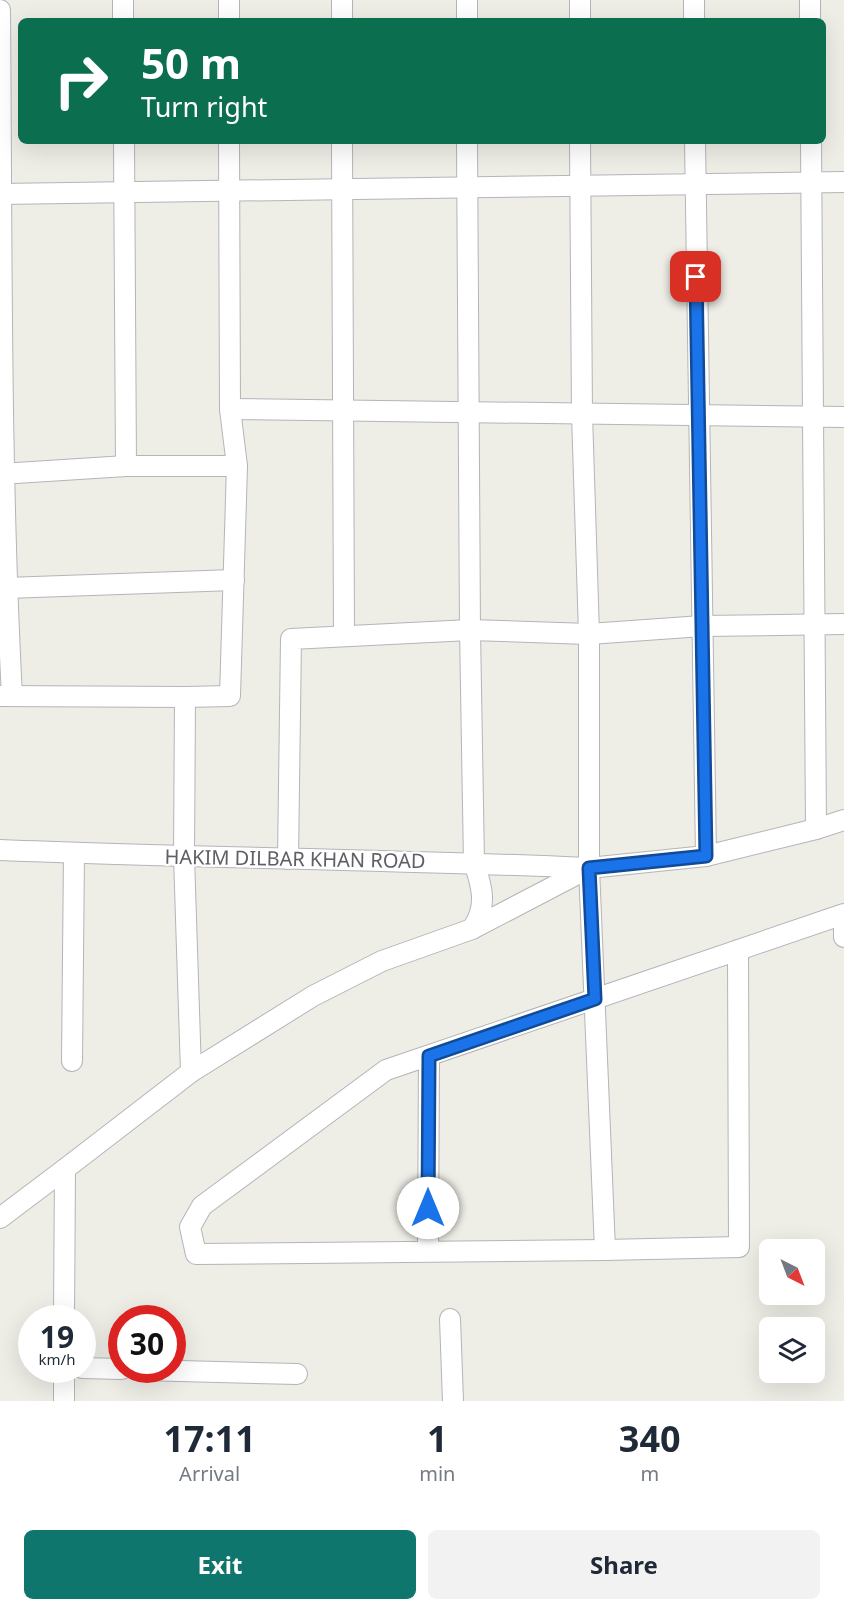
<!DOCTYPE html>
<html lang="en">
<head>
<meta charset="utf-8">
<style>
  body { margin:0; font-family:"Noto Sans",sans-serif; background:#f2f2f3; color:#1f2937; height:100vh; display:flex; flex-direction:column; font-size:22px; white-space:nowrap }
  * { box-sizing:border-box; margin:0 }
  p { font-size:20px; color:#747a83 }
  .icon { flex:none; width:33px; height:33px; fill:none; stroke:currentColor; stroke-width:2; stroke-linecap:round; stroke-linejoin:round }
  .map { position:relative; height:1401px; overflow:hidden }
  .side { display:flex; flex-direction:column; background:#fff; flex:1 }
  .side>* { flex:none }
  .guide { position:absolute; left:18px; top:18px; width:808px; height:126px; border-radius:9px; box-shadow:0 6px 24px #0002; background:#0b6e4f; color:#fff; overflow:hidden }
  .needle { width:39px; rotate:138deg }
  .tools { position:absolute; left:759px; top:1239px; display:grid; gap:12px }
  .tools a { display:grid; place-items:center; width:66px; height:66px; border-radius:9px; background:#fff; box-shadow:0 6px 24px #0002; font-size:30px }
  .speed { position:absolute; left:18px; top:1305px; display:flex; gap:12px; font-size:30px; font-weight:700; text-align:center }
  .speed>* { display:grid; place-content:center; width:78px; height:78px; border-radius:50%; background:#fff; box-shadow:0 6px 24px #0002; line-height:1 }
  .speed small { font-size:15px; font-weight:400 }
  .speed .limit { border:9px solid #d22; background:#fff; color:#111 }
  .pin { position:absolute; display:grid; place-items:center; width:51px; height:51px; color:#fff; margin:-26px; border-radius:12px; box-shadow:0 3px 9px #0006 }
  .me { position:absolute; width:66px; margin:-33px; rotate:0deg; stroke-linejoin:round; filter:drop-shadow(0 0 4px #0008) }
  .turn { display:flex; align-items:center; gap:21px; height:126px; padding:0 24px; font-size:27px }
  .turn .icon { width:78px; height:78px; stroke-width:2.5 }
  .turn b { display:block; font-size:42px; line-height:51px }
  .eta { display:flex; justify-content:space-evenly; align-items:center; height:102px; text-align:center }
  .eta b { font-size:36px; font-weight:700; line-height:42px }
  .cta { display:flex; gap:12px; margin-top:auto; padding:12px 24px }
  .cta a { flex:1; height:69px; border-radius:9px; background:#0f766e; color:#fff; font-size:24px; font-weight:700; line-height:69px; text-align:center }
  .cta a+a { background:#f2f2f3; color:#1f2937 }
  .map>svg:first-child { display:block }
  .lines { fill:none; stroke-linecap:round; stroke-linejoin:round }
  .street-casing { stroke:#b3b5b9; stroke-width:22 }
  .street { stroke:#fff; stroke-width:20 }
  .route-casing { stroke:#114b97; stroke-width:15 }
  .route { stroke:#1a73e8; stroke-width:10 }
  .labels { text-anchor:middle; stroke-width:4.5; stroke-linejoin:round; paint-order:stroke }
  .street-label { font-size:20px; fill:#5e6065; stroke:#fff }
</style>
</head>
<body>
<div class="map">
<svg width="844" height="1401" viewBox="0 0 844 1401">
  <rect width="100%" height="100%" fill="#eeede6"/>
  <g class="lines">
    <defs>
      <g id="street">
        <polyline points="123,0 123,21"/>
        <polyline points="229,0 229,21"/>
        <polyline points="342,0 342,21"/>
        <polyline points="467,0 467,21"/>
        <polyline points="694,0 694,21"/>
        <polyline points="810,0 810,21"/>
        <path d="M0,10C2,239 0,468 12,696"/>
        <polyline points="580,21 580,0"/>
        <polyline points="124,141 126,466"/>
        <polyline points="342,141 344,636"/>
        <path d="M467,141L470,630L474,863C482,886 488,907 472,929"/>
        <polyline points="580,141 582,414 589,634 589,868 605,1250"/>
        <polyline points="695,141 706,856"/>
        <polyline points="811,141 816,829"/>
        <polyline points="0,194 844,182"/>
        <polyline points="230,409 844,417"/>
        <polyline points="0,474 126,466 237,466"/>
        <polyline points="6,588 234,580"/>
        <polyline points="0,696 185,697 230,696 237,466 230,409 229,141"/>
        <polyline points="185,697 184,857 191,1072"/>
        <path d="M0,850C196,858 391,859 587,868"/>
        <polyline points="288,859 291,639 470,630 589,634 702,626 844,624"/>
        <polyline points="738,950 739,1247 605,1250 196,1254 190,1227 202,1206 386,1070 844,914 844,937"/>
        <polyline points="72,1061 74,853"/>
        <polyline points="0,1218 65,1169 191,1072 313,996 382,961 472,929 589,868 706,856 816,829 844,820"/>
        <polyline points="428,1251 429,1056"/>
        <polyline points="64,1318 65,1169"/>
        <polyline points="450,1319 453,1401"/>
        <polyline points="82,1368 122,1369"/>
        <polyline points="64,1370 64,1401"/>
        <polyline points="142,1370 297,1374"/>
      </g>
    </defs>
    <use href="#street" class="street-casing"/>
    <use href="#street" class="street"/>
  </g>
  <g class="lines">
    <defs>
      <polyline id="route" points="428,1208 429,1056 595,999 589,868 706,856 696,277"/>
    </defs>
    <use href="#route" class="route-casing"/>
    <use href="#route" class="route"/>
  </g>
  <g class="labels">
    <g class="street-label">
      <text transform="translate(295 859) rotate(1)" y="7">HAKIM DILBAR KHAN ROAD</text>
    </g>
  </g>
</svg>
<div class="tools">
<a><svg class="needle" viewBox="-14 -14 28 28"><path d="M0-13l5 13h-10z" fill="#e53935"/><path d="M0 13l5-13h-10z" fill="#747a83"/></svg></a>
<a><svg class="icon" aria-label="layers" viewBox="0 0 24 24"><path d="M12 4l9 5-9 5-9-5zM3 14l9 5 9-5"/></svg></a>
</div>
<div class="speed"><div>19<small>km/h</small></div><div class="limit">30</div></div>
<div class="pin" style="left:696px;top:277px;background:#d93025"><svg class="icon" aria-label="arrive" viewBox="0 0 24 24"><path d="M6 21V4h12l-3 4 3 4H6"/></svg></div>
<svg class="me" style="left:428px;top:1208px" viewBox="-20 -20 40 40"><circle r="19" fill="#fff"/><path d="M0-13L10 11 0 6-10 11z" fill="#1a73e8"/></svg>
<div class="guide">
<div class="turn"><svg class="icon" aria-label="right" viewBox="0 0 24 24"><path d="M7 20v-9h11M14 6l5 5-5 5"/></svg><div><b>50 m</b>Turn right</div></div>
</div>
</div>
<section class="side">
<div class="eta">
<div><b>17:11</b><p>Arrival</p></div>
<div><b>1</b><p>min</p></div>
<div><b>340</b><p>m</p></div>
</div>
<div class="cta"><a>Exit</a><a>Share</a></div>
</section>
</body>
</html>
